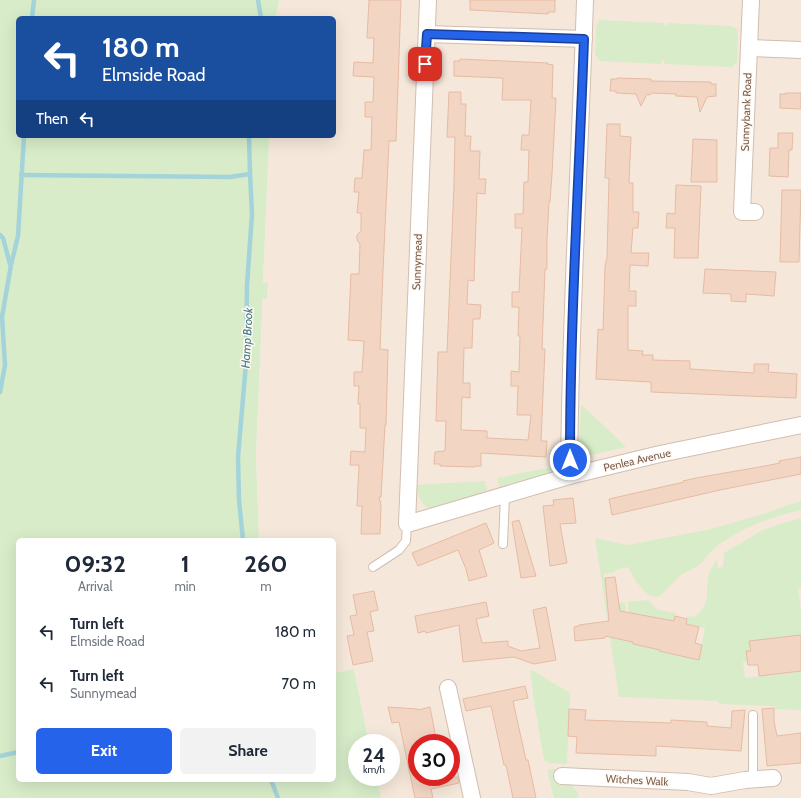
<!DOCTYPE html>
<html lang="en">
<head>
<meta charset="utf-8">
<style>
  body { margin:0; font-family:Cabin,sans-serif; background:#f2f2f3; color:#1f2937; height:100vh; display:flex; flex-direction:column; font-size:15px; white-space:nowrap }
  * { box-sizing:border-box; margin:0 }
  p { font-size:13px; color:#747a83 }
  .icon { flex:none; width:22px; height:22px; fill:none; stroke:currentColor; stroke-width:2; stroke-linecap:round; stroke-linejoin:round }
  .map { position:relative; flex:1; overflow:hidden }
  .sheet { position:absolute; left:16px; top:538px; width:320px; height:244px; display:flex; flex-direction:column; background:#fff; border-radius:6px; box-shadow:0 4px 16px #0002 }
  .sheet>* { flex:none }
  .guide { position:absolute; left:16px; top:16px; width:320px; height:122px; border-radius:6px; box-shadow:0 4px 16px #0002; background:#1a4fa0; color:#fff; overflow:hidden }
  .speed { position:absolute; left:348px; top:734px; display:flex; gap:8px; font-size:20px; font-weight:700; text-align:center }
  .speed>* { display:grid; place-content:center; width:52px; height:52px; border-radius:50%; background:#fff; box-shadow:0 4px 16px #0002; line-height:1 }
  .speed small { font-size:10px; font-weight:400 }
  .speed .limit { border:6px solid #d22; background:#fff; color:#111 }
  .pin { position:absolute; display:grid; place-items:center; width:34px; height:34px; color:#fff; margin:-17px; border-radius:8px; box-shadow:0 2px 6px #0006 }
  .me { position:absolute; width:44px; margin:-22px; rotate:0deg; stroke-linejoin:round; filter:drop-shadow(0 0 3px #0008) }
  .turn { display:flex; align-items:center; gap:14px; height:84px; padding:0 20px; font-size:18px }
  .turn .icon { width:52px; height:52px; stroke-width:2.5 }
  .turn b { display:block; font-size:28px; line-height:34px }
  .then { display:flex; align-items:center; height:38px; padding:0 20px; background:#0003; gap:8px; font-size:15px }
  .eta { display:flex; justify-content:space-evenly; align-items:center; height:68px; text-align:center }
  .eta b { font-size:24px; font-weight:700; line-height:28px }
  .action { display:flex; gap:8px; margin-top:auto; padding:8px 20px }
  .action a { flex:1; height:46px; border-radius:6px; background:#2563eb; color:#fff; font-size:16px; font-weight:700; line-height:46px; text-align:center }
  .action a+a { background:#f2f2f3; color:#1f2937 }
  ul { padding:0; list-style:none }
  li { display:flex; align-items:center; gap:12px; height:52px; padding:0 20px }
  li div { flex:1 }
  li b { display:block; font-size:15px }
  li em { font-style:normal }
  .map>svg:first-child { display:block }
  .residential { fill:#f5e8da; fill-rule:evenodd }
  .green { fill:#d8ecc9 }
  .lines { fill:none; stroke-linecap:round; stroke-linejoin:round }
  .stream { stroke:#a5d3da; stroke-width:4.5 }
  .building { fill:#f3d5c3; stroke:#e6bba3 }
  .lane-casing { stroke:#d1beb0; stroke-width:10 }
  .street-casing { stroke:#d1beb0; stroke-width:18 }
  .lane { stroke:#fff; stroke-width:8 }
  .street { stroke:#fff; stroke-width:16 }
  .route-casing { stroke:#184099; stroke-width:10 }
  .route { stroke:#2563eb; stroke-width:7 }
  .labels { text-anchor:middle; stroke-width:3; stroke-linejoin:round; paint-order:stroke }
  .street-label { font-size:11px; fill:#7a5c4d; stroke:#fffaf3 }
  .water-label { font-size:12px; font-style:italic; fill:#437c86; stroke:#fffaf3 }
</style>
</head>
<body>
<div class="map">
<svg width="801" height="798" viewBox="0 0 801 798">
  <rect width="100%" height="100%" fill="#fdf6ec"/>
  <path class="residential" d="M279,0H801V798H381L377,777H391V743H369L354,669L334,673V540L259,539L256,454L262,316V299H267L268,283H263L269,143V136H334V18H276ZM417,743H451V777H417Z"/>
  <g class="green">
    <polygon points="0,0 279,0 276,18 18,18 18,136 269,136 269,143 263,283 268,283 267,299 262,299 262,316 256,454 259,539 280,540 18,540 18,780 334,780 334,673 354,669 369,743 357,743 357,777 377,777 381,798 0,798"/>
    <polygon points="599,20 664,23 664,26 667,26 668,23 732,26 737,29 738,33 737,62 732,67 729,67 664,64 665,61 662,60 661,64 600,61 595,55 596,26"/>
    <polygon points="581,404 626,447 587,456 579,446"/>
    <polygon points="558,466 553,470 547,474 499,487 497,478"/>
    <path d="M485,481L487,490C477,494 467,497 458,500C443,506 430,518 420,499C417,494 416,491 415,485Z"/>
    <path d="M801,501V510C770,517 740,528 715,548C709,552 706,559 700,564C695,568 690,570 684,573C677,577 663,596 657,597C644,597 633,577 628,567L615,570V572L604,574L608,604L625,603L626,614L620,628L618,639L633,642V644L660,650V651L699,659L705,628L686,624L687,616L694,617C697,614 701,612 703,608C712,594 701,579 717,560L718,568L723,567L724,553L763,530L776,525L801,518V588H798L801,611V648L749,642L751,651H747L748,662H743L745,678L801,671V710L774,709V706L720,704L717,701L619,697L595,538L627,545L633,544L711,529L760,515Z"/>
    <polygon points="648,600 658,610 676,613 674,621 653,617 653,618 629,614 628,602"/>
    <polygon points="530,669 570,693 567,764 549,763 544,760 534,701"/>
    <polygon points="553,769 559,770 570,784 577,791 579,798 554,798 547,770"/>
  </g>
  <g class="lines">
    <g class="stream">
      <polyline points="258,0 261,18"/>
      <polyline points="32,18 34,0"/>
      <polyline points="21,175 230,177 250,174"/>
      <polyline points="0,235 3,238 10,264"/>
      <polyline points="0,392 5,365 2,317 11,265 18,236 24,136"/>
      <polyline points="243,540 239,500 238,457 246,363 247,285 252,214 250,174 249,136"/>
      <polyline points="0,756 18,752"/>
      <polyline points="271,780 278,798"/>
    </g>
  </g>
  <g class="building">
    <polygon points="369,0 401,0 396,141 389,141 383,271 380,349 388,350 386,425 385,425 381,497 379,497 381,505 380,534 361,534 362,506 357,506 359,465 350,465 351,451 365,452 366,428 360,428 360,404 358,404 359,386 354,386 354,372 362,372 364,341 348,340 351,274 359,274 360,244 357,240 357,235 361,231 361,213 357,213 359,192 354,192 355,178 362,178 364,150 371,150 372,117 365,117 365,102 373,102 374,77 353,76 354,62 373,63 374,38 367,38"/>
    <polygon points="470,0 555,0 555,12 548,12 548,14 470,10"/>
    <polygon points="460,59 548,63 547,64 553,65 552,98 556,98 552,174 550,202 549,201 547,239 547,269 545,269 542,349 545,349 541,441 547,441 546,457 481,453 481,466 475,466 475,467 440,466 440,464 434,464 435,452 445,451 446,421 436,421 438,352 447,352 454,185 455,137 447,137 449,92 461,92 461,104 466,104 465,136 471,136 470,151 480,151 479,179 486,179 485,194 477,193 474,281 468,280 467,304 481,305 480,319 473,319 472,348 464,348 463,383 470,383 470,398 462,397 461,430 487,431 487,438 528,440 531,415 517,415 518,386 511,386 511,371 519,372 520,336 518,336 519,307 512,307 512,292 519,292 522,228 515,228 515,214 523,214 524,182 528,182 529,150 521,150 522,135 529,135 531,100 502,100 503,78 454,76 454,61 460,61"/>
    <polygon points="617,78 651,79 651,81 711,82 711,84 716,84 716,96 707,97 700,112 697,97 676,96 676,94 651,93 650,95 647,94 641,106 636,94 616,93 616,91 610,91 611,79 617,79"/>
    <polygon points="785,93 801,93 801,109 780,108 780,94 786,94"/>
    <polygon points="607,124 620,124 620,136 631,137 629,183 633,183 633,212 639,212 638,228 633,228 631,253 649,253 648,266 630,265 629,291 636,291 636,306 628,306 628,350 643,351 642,355 653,355 653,360 690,361 690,369 754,373 754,364 769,364 768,372 797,374 796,398 651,392 651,382 596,379 598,329 603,330 605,266 607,258 609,178 605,178"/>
    <polygon points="778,133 793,133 792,150 789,150 788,177 769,176 770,148 778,148"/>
    <polygon points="693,139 717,140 717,182 691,182"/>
    <polygon points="676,185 701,186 698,258 674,258 675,228 666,228 667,213 675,214"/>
    <polygon points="782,190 801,190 799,262 780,262"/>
    <polygon points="705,269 776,272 774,296 746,294 746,302 731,301 731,294 703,293"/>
    <polygon points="801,457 801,474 720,490 612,515 609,499 684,482 683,481 696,478 765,466 780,463 779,461"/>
    <polygon points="573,498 576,523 560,524 567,563 550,566 543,506 554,505 553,500"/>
    <polygon points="519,520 536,576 521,578 512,522"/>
    <polygon points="486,523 494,543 479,550 487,576 469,581 466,569 458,550 418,566 412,553"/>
    <polygon points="615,577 620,611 674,621 675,616 687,619 686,624 699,627 695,643 702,645 699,660 659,651 660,650 633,644 633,642 605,636 605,638 575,641 574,627 579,626 579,625 609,621 605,578"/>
    <polygon points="374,591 378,610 370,612 374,631 367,632 373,661 353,665 347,636 354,635 350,616 357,615 353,595"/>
    <polygon points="486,602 489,616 476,619 482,643 508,641 508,646 521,651 540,648 533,610 546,607 556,660 534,664 514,657 463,662 459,625 426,633 425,631 418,633 415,616"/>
    <polygon points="801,635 801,671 759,676 758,665 748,665 746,651 751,651 749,641"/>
    <polygon points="525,686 528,698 513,701 526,760 528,760 536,798 513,798 506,765 504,765 491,706 466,711 463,699"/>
    <polygon points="388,707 418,709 418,710 430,707 437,743 417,743 417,777 458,777 459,783 431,789 433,798 415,798 399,722 392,723"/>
    <polygon points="774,708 774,721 777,736 801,733 801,763 767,766 762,709"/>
    <polygon points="569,709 586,710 585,720 671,723 671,720 707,722 707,726 731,728 732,711 745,710 741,751 656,746 656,756 576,753 577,737 568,736"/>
  </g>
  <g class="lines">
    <defs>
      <g id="lane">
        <polyline points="503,544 505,495"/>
        <polyline points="373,567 399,550 406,541 407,524"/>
        <polyline points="753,715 753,779"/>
      </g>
      <g id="street">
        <polyline points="428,0 407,524 569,476 660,454 801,425"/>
        <polyline points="751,0 742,212 755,212"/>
        <polyline points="427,34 584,39"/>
        <polyline points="749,48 801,50"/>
        <path d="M569,476C570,317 580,159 585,0"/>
        <polyline points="448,688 472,798"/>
        <polyline points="562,776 688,782 711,786 745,780 773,778"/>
      </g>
    </defs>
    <use href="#lane" class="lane-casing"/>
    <use href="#street" class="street-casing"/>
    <use href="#lane" class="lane"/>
    <use href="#street" class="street"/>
  </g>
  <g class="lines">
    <defs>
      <path id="route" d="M425,64L427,34L584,39C579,180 570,320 570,460"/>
    </defs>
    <use href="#route" class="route-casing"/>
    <use href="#route" class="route"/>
  </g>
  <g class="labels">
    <g class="street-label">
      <text transform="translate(746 112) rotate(-88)" y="4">Sunnybank Road</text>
      <text transform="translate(417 262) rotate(-88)" y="4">Sunnymead</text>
      <text transform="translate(637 460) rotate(-13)" y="4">Penlea Avenue</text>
      <text transform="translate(637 780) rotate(3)" y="4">Witches Walk</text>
    </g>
    <g class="water-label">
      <text transform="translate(247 338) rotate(-87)" y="4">Hamp Brook</text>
    </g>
  </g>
</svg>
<div class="speed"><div>24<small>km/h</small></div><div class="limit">30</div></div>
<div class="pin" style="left:425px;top:64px;background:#d93025"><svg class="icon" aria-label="arrive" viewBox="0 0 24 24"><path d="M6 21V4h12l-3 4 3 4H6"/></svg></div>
<svg class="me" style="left:570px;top:460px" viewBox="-20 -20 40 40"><circle r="17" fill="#2563eb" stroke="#fff" stroke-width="3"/><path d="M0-11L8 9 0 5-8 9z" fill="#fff"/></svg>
<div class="guide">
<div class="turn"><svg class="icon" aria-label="left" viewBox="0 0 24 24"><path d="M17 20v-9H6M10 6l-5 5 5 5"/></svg><div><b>180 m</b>Elmside Road</div></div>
<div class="then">Then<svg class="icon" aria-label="left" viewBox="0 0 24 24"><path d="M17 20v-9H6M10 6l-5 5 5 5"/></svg></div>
</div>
<section class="sheet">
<div class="eta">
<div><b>09:32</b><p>Arrival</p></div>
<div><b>1</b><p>min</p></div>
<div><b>260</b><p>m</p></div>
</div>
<ul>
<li><svg class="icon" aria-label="left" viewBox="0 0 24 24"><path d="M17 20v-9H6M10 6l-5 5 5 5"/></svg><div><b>Turn left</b><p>Elmside Road</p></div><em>180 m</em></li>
<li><svg class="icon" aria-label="left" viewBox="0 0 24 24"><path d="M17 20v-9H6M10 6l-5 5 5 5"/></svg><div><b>Turn left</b><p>Sunnymead</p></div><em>70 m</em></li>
</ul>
<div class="action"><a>Exit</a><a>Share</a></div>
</section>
</div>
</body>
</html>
